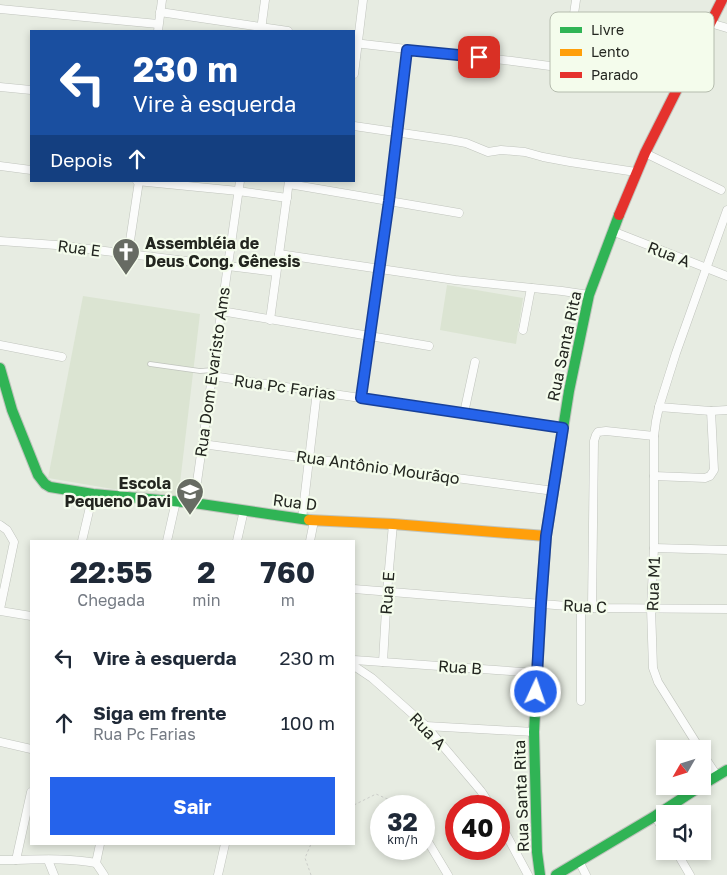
<!DOCTYPE html>
<html lang="pt">
<head>
<meta charset="utf-8">
<style>
  body { margin:0; font-family:"Golos Text",sans-serif; background:#f6f6f7; color:#1f2937; height:100vh; display:flex; flex-direction:column; font-size:19px; white-space:nowrap }
  * { box-sizing:border-box; margin:0 }
  p { font-size:16px; color:#747a83 }
  .icon { flex:none; width:28px; height:28px; fill:none; stroke:currentColor; stroke-width:2; stroke-linecap:round; stroke-linejoin:round }
  .map { position:relative; flex:1; overflow:hidden }
  .drawer { position:absolute; left:30px; top:540px; width:325px; height:305px; display:flex; flex-direction:column; background:#fff; border-radius:0px; box-shadow:0 2px 8px #0003 }
  .drawer>* { flex:none }
  .guide { position:absolute; left:30px; top:30px; width:325px; height:152px; border-radius:0px; box-shadow:0 2px 8px #0003; background:#1a4fa0; color:#fff; overflow:hidden }
  .needle { width:32px; rotate:231deg }
  .buttons { position:absolute; left:656px; top:740px; display:grid; gap:10px }
  .buttons a { display:grid; place-items:center; width:55px; height:55px; border-radius:0px; background:#fff; box-shadow:0 2px 8px #0003; font-size:25px }
  .speed { position:absolute; left:370px; top:795px; display:flex; gap:10px; font-size:25px; font-weight:700; text-align:center }
  .speed>* { display:grid; place-content:center; width:65px; height:65px; border-radius:50%; background:#fff; box-shadow:0 2px 8px #0003; line-height:1 }
  .speed small { font-size:12px; font-weight:400 }
  .speed .limit { border:8px solid #d22; background:#fff; color:#111 }
  .pin { position:absolute; display:grid; place-items:center; width:42px; height:42px; color:#fff; margin:-21px; border-radius:10px; box-shadow:0 2px 8px #0006 }
  .me { position:absolute; width:55px; margin:-28px; rotate:3deg; stroke-linejoin:round; filter:drop-shadow(0 0 4px #0008) }
  .turn { display:flex; align-items:center; gap:18px; height:105px; padding:0 20px; font-size:22px }
  .turn .icon { width:65px; height:65px; stroke-width:2.5 }
  .turn b { display:block; font-size:35px; line-height:42px }
  .then { display:flex; align-items:center; height:48px; padding:0 20px; background:#0003; gap:10px; font-size:19px }
  .eta { display:flex; justify-content:space-evenly; align-items:center; height:85px; text-align:center }
  .eta b { font-size:30px; font-weight:700; line-height:35px }
  .primary-button { display:flex; gap:10px; margin-top:auto; padding:10px 20px }
  .primary-button a { flex:1; height:58px; border-radius:0px; background:#2563eb; color:#fff; font-size:20px; font-weight:700; line-height:58px; text-align:center }
  ul { padding:0; list-style:none }
  li { display:flex; align-items:center; gap:15px; height:65px; padding:0 20px }
  li div { flex:1 }
  li b { display:block; font-size:19px }
  li em { font-style:normal }
  .map>svg:first-child { display:block }
  .built { fill:#dbe4d2 }
  .lines { fill:none; stroke-linecap:round; stroke-linejoin:round }
  .lane-casing { stroke:#c0c4bd; stroke-width:5.5 }
  .street-casing { stroke:#c0c4bd; stroke-width:9 }
  .fast-casing { stroke:#c0c4bd; stroke-width:12 }
  .slow-casing { stroke:#c0c4bd; stroke-width:12 }
  .jam-casing { stroke:#c0c4bd; stroke-width:12 }
  .path { stroke:#cbcdc9; stroke-width:1; stroke-dasharray:2.5 2.5; stroke-linecap:butt }
  .lane { stroke:#fbfcfb; stroke-width:4 }
  .street { stroke:#fbfcfb; stroke-width:8 }
  .fast { stroke:#30b455; stroke-width:10 }
  .slow { stroke:#ff9f0a; stroke-width:10 }
  .jam { stroke:#e5322d; stroke-width:10 }
  .route-casing { stroke:#184099; stroke-width:12 }
  .route { stroke:#2563eb; stroke-width:9 }
  .labels { text-anchor:middle; stroke-width:4.5; stroke-linejoin:round; paint-order:stroke }
  .poi-label { font-size:16px; font-weight:bold; fill:#22251f; stroke:#f4fcec; text-anchor:start }
  .street-label { font-size:16px; fill:#22251f; stroke:#f4fcec }
  .key { fill:#f4fcec; stroke:#b5bcae; stroke-width:1 }
  .key-label { font-size:14px; fill:#22251f }
</style>
</head>
<body>
<div class="map">
<svg width="727" height="875" viewBox="0 0 727 875">
  <rect width="100%" height="100%" fill="#e7ece2"/>
  <g class="built">
    <polygon points="447,285 523,298 516,344 440,330"/>
    <polygon points="83,296 200,314 178,500 48,478"/>
  </g>
  <g class="lines">
    <defs>
      <polyline id="lane" points="150,364 200,371 213,370"/>
      <g id="street">
        <polyline points="0,9 158,24"/>
        <polyline points="160,12 288,31"/>
        <polyline points="710,23 727,28"/>
        <polyline points="261,30 265,0"/>
        <polyline points="158,31 162,0"/>
        <polyline points="354,43 512,61 679,83"/>
        <polyline points="566,69 576,0"/>
        <polyline points="354,74 363,0"/>
        <polyline points="0,87 31,90"/>
        <polyline points="354,126 450,140 466,143 488,152 501,150 525,152 543,157 570,162 636,172"/>
        <polyline points="645,153 721,190"/>
        <polyline points="0,166 31,170"/>
        <polyline points="137,181 238,191 287,198"/>
        <polyline points="289,184 459,213"/>
        <polyline points="612,231 727,276"/>
        <polyline points="0,241 56,245 276,272"/>
        <polyline points="128,254 139,181"/>
        <polyline points="279,254 455,280 562,291 589,295"/>
        <polyline points="221,311 429,346"/>
        <polyline points="270,320 289,181"/>
        <polyline points="523,330 531,288"/>
        <polyline points="0,345 62,357"/>
        <polyline points="212,376 563,428"/>
        <polyline points="361,398 389,201 407,50"/>
        <polyline points="659,407 676,353 727,210"/>
        <polyline points="464,413 475,362"/>
        <polyline points="202,444 554,491"/>
        <polyline points="654,476 705,478 710,476 714,470 711,411"/>
        <polyline points="194,503 240,181"/>
        <polyline points="302,519 317,391"/>
        <polyline points="0,525 7,530 14,542 0,609"/>
        <polyline points="82,541 93,494"/>
        <polyline points="167,541 176,501"/>
        <polyline points="237,541 244,510"/>
        <polyline points="310,541 314,521"/>
        <polyline points="654,548 727,550"/>
        <polyline points="354,589 592,608 727,609"/>
        <polyline points="581,607 581,701"/>
        <polyline points="592,608 594,441 596,435 598,432 606,431 654,436"/>
        <polyline points="0,611 31,616"/>
        <polyline points="354,660 537,673"/>
        <polyline points="383,662 387,592 393,524"/>
        <polyline points="354,666 372,678 426,726 481,791 491,806"/>
        <polyline points="426,726 534,732"/>
        <polyline points="0,742 31,749"/>
        <polyline points="700,749 658,682 653,668 651,608 654,548 654,436 656,421 659,407 711,411 727,410"/>
        <polyline points="702,753 717,776"/>
        <polyline points="655,816 665,833"/>
        <polyline points="499,821 528,875"/>
        <polyline points="424,835 448,875"/>
        <polyline points="100,844 96,863 104,875"/>
        <polyline points="676,851 690,875"/>
        <path d="M0,860C31,860 66,857 96,863"/>
        <polyline points="16,860 31,792"/>
        <polyline points="48,860 54,875"/>
        <polyline points="579,861 586,875"/>
        <polyline points="218,875 225,844"/>
      </g>
      <g id="fast">
        <polyline points="0,368 12,410 38,475 45,484 50,487 93,494 194,503 309,520"/>
        <polyline points="702,785 727,770"/>
        <polyline points="540,875 537,852 534,732 541,603 546,536 569,391 589,295 619,215"/>
        <polyline points="556,875 655,816 701,786"/>
      </g>
      <polyline id="slow" points="309,520 393,524 546,536"/>
      <polyline id="jam" points="619,215 645,153 722,0"/>
    </defs>
    <use href="#lane" class="lane-casing"/>
    <use href="#street" class="street-casing"/>
    <use href="#fast" class="fast-casing"/>
    <use href="#slow" class="slow-casing"/>
    <use href="#jam" class="jam-casing"/>
    <g class="path">
      <polyline points="354,805 376,794 403,806"/>
      <polyline points="311,875 305,858 311,844"/>
    </g>
    <use href="#lane" class="lane"/>
    <use href="#street" class="street"/>
    <use href="#fast" class="fast"/>
    <use href="#slow" class="slow"/>
    <use href="#jam" class="jam"/>
  </g>
  <g class="lines">
    <defs>
      <polyline id="route" points="479,57 407,50 389,201 361,398 563,428 546,536 541,603 536,692"/>
    </defs>
    <use href="#route" class="route-casing"/>
    <use href="#route" class="route"/>
  </g>
  <defs>
    <symbol id="church-pin" viewBox="-11 -11 22 30"><path d="M0 17L-7.5 6A9.5 9.5 0 1 1 7.5 6Z" fill="#676b63" stroke="#f4fcec"/><path d="M-1.2-6h2.4v3.5h3.3v2.4h-3.3V6h-2.4V-.1h-3.3v-2.4h3.3Z" fill="#fff"/></symbol>
    <symbol id="school-pin" viewBox="-11 -11 22 30"><path d="M0 17L-7.5 6A9.5 9.5 0 1 1 7.5 6Z" fill="#676b63" stroke="#f4fcec"/><path d="M0-5L7-2L0 1L-7-2ZM-4 1L0 2.5L4 1V4Q0 6-4 4Z" fill="#fff"/></symbol>
  </defs>
  <g fill-rule="evenodd">
    <use href="#church-pin" x="110" y="236" width="32" height="43"/>
    <use href="#school-pin" x="174" y="476" width="32" height="43"/>
  </g>
  <g class="labels">
    <g class="poi-label">
      <text x="145" y="249">Assembléia de<tspan x="145" dy="18">Deus Cong. Gênesis</tspan></text>
      <text x="171" y="489" text-anchor="end">Escola<tspan x="171" dy="18">Pequeno Davi</tspan></text>
    </g>
    <g class="street-label">
      <text transform="translate(79 248) rotate(7)" y="6">Rua E</text>
      <text transform="translate(669 254) rotate(21)" y="6">Rua A</text>
      <text transform="translate(564 346) rotate(-78)" y="6">Rua Santa Rita</text>
      <text transform="translate(212 372) rotate(-82)" y="6">Rua Dom Evaristo Ams</text>
      <text transform="translate(285 387) rotate(8)" y="6">Rua Pc Farias</text>
      <text transform="translate(378 467) rotate(8)" y="6">Rua Antônio Mourãqo</text>
      <text transform="translate(295 502) rotate(7)" y="6">Rua D</text>
      <text transform="translate(653 584) rotate(-88)" y="6">Rua M1</text>
      <text transform="translate(387 593) rotate(-86)" y="6">Rua E</text>
      <text transform="translate(585 606) rotate(3)" y="6">Rua C</text>
      <text transform="translate(460 667) rotate(4)" y="6">Rua B</text>
      <text transform="translate(428 731) rotate(46)" y="6">Rua A</text>
      <text transform="translate(521 796) rotate(-92)" y="6">Rua Santa Rita</text>
    </g>
  </g>
  <rect x="550" y="12" width="164" height="80" rx="8" class="key"/>
  <rect x="560" y="27" width="22" height="6" fill="#30b455"/>
  <rect x="560" y="49" width="22" height="7" fill="#ff9f0a"/>
  <rect x="560" y="72" width="22" height="6" fill="#e5322d"/>
  <g class="key-label">
    <text x="591" y="35">Livre</text>
    <text x="591" y="57">Lento</text>
    <text x="591" y="80">Parado</text>
  </g>
</svg>
<div class="buttons">
<a><svg class="needle" viewBox="-14 -14 28 28"><path d="M0-13l5 13h-10z" fill="#e53935"/><path d="M0 13l5-13h-10z" fill="#747a83"/></svg></a>
<a><svg class="icon" aria-label="sound" viewBox="0 0 24 24"><path d="M4 9h4l5-4v14l-5-4H4zM17 9q2 3 0 6"/></svg></a>
</div>
<div class="speed"><div>32<small>km/h</small></div><div class="limit">40</div></div>
<div class="pin" style="left:479px;top:57px;background:#d93025"><svg class="icon" aria-label="arrive" viewBox="0 0 24 24"><path d="M6 21V4h12l-3 4 3 4H6"/></svg></div>
<svg class="me" style="left:536px;top:692px" viewBox="-20 -20 40 40"><circle r="17" fill="#2563eb" stroke="#fff" stroke-width="3"/><path d="M0-11L8 9 0 5-8 9z" fill="#fff"/></svg>
<div class="guide">
<div class="turn"><svg class="icon" aria-label="left" viewBox="0 0 24 24"><path d="M17 20v-9H6M10 6l-5 5 5 5"/></svg><div><b>230 m</b>Vire à esquerda</div></div>
<div class="then">Depois<svg class="icon" aria-label="ahead" viewBox="0 0 24 24"><path d="M12 20V5M6 11l6-6 6 6"/></svg></div>
</div>
<section class="drawer">
<div class="eta">
<div><b>22:55</b><p>Chegada</p></div>
<div><b>2</b><p>min</p></div>
<div><b>760</b><p>m</p></div>
</div>
<ul>
<li><svg class="icon" aria-label="left" viewBox="0 0 24 24"><path d="M17 20v-9H6M10 6l-5 5 5 5"/></svg><div><b>Vire à esquerda</b></div><em>230 m</em></li>
<li><svg class="icon" aria-label="ahead" viewBox="0 0 24 24"><path d="M12 20V5M6 11l6-6 6 6"/></svg><div><b>Siga em frente</b><p>Rua Pc Farias</p></div><em>100 m</em></li>
</ul>
<div class="primary-button"><a>Sair</a></div>
</section>
</div>
</body>
</html>
